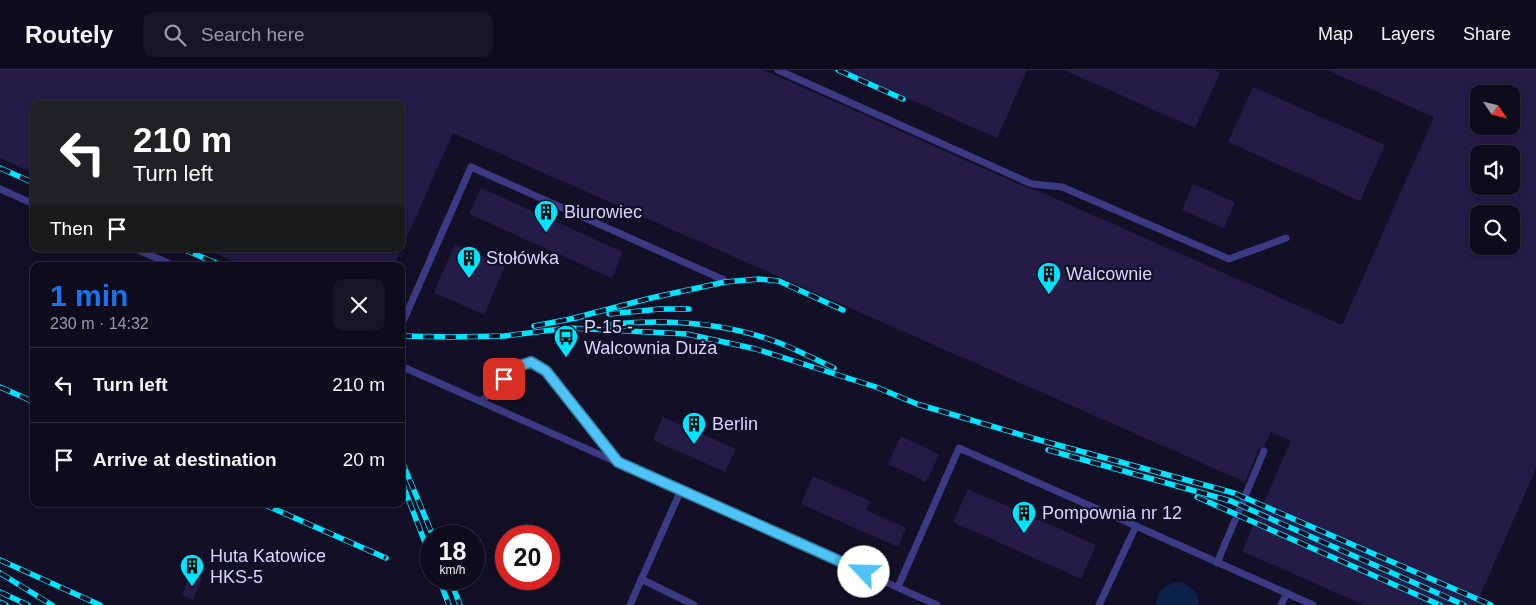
<!DOCTYPE html>
<html lang="en">
<head>
<meta charset="utf-8">
<style>
  body { margin:0; font-family:Helvetica,sans-serif; background:#171425; color:#f1f3f6; height:100vh; display:flex; flex-direction:column; font-size:19px; white-space:nowrap }
  * { box-sizing:border-box; margin:0 }
  p { font-size:16px; color:#9b9ba3 }
  .icon { flex:none; width:28px; height:28px; fill:none; stroke:currentColor; stroke-width:2; stroke-linecap:round; stroke-linejoin:round }
  .map { position:relative; flex:1; overflow:hidden }
  .drawer { position:absolute; left:30px; top:192px; width:375px; height:245px; display:flex; flex-direction:column; background:#0e0b1c; border-radius:10px; box-shadow:0 2px 8px #0003,0 0 0 1px #2e2b3b }
  .drawer>* { flex:none }
  .hud { position:absolute; left:30px; top:30px; width:375px; height:152px; border-radius:10px; box-shadow:0 2px 8px #0003,0 0 0 1px #2e2b3b; background:#202124; color:#fff; overflow:hidden }
  .needle { width:32px; rotate:125deg }
  .tools { position:absolute; left:1470px; top:15px; display:grid; gap:10px }
  .tools a { display:grid; place-items:center; width:50px; height:50px; border-radius:10px; background:#0e0b1c; box-shadow:0 2px 8px #0003,0 0 0 1px #2e2b3b; font-size:25px }
  .speed { position:absolute; left:420px; top:455px; display:flex; gap:10px; font-size:25px; font-weight:700; text-align:center }
  .speed>* { display:grid; place-content:center; width:65px; height:65px; border-radius:50%; background:#0e0b1c; box-shadow:0 2px 8px #0003,0 0 0 1px #2e2b3b; line-height:1 }
  .speed small { font-size:12px; font-weight:400 }
  .speed .limit { border:8px solid #d22; background:#fff; color:#111 }
  .pin { position:absolute; display:grid; place-items:center; width:42px; height:42px; color:#fff; margin:-21px; border-radius:10px; box-shadow:0 2px 8px #0006 }
  .me { position:absolute; width:55px; margin:-28px; rotate:294deg; stroke-linejoin:round; filter:drop-shadow(0 0 4px #0008) }
  .turn { display:flex; align-items:center; gap:18px; height:105px; padding:0 20px; font-size:22px }
  .turn .icon { width:65px; height:65px; stroke-width:2.5 }
  .turn b { display:block; font-size:35px; line-height:42px }
  .then { display:flex; align-items:center; height:48px; padding:0 20px; background:#0003; gap:10px; font-size:19px }
  .round { display:grid; place-items:center; flex:none; width:52px; height:52px; border-radius:10px; background:#171425 }
  .overview { display:flex; align-items:center; justify-content:space-between; height:85px; padding:0 20px }
  h1 { font-size:30px; font-weight:700; line-height:38px; color:#1a73e8 }
  ul { padding:0; list-style:none }
  li { display:flex; align-items:center; gap:15px; height:75px; padding:0 20px; border-top:1px solid #2e2b3b }
  li div { flex:1 }
  li b { display:block; font-size:19px }
  li em { font-style:normal }
  header { display:flex; align-items:center; gap:30px; box-sizing:border-box; height:70px; padding:0 25px; background:#0e0b1c; border-bottom:1px solid #2e2b3b }
  header strong { font-size:24px }
  nav { display:flex; gap:28px; margin-inline-start:auto; font-size:18px }
  .search { width:350px; height:45px; background:#171425; display:flex; align-items:center; gap:12px; box-sizing:border-box; padding:0 18px; border-radius:10px; color:#9b9ba3; font-size:19px }
  .map>svg:first-child { display:block }
  .water { fill:#0c2248 }
  .building { fill:#241b47; fill-rule:evenodd }
  .lines { fill:none; stroke-linecap:round; stroke-linejoin:round }
  .service { stroke:#3d3a85; stroke-width:7 }
  .rail-casing { stroke:#00e5ff; stroke-width:5.5 }
  .rail { stroke:#130f26; stroke-width:4; stroke-dasharray:11; stroke-linecap:butt }
  .route-casing { stroke:#337fa1; stroke-width:12 }
  .route { stroke:#4fc3f7; stroke-width:9 }
  .labels { text-anchor:middle; stroke-width:4.5; stroke-linejoin:round; paint-order:stroke }
  .poi-label { font-size:18px; fill:#d9d4ff; stroke:#130f26; text-anchor:start }
</style>
</head>
<body>
<header>
<strong>Routely</strong>
<div class="search"><svg class="icon" aria-label="search" viewBox="0 0 24 24"><circle cx="10" cy="10" r="6"/><path d="M15 15l6 6"/></svg>Search here</div>
<nav><a>Map</a><a>Layers</a><a>Share</a></nav>
</header>
<div class="map">
<svg width="1536" height="535" viewBox="0 0 1536 535">
  <rect width="100%" height="100%" fill="#130f26"/>
  <path class="water" d="M1179,512C1191,515 1198,522 1199,535H1156C1157,521 1165,514 1179,512Z"/>
  <g class="building">
    <path d="M0,0H764L1030,119L1036,120L1342,255L1434,47L1327,0H1536V399L1476,535H1364L1242,481L1291,371L1271,362L1264,376L1259,379L1245,412L453,63L394,196H245L205,179H401V34H34V103L0,88ZM1479,24H1511V56H1479ZM1479,84H1511V116H1479ZM1479,144H1511V176H1479Z"/>
    <polygon points="843,0 1027,0 997,68"/>
    <polygon points="1064,0 1214,0 1220,3 1195,58"/>
    <polygon points="1253,17 1385,75 1360,131 1228,72"/>
    <polygon points="1193,114 1235,132 1224,158 1182,140"/>
    <polygon points="481,118 623,182 612,208 469,144"/>
    <polygon points="455,174 505,196 484,244 434,223"/>
    <polygon points="663,347 736,379 725,402 653,370"/>
    <polygon points="901,366 939,384 926,412 888,394"/>
    <polygon points="813,406 870,431 866,440 906,458 898,477 801,434"/>
    <polygon points="968,419 1096,475 1081,509 953,452"/>
    <polygon points="190,505 202,509 193,530 182,525"/>
  </g>
  <g class="lines">
    <g class="service">
      <polyline points="778,0 1032,114 1062,117 1229,189 1286,168"/>
      <polyline points="0,119 34,134"/>
      <polyline points="136,179 175,196"/>
      <polyline points="401,256 471,97 724,210"/>
      <polyline points="401,296 937,535"/>
      <polyline points="482,331 514,298 531,292 546,301 617,390"/>
      <polyline points="1217,493 1264,381"/>
      <polyline points="641,509 694,535"/>
      <polyline points="898,517 959,378 1136,456"/>
      <polyline points="630,535 681,420"/>
      <polyline points="1099,535 1136,456 1313,535"/>
      <polyline points="1281,535 1287,523"/>
    </g>
    <defs>
      <g id="rail">
        <polyline points="838,0 903,29"/>
        <polyline points="0,98 34,113"/>
        <polyline points="183,179 223,196"/>
        <polyline points="609,244 660,239 689,239"/>
        <polyline points="574,248 651,228 725,212 759,209 779,211 843,240"/>
        <path d="M612,254C667,249 722,252 774,271C794,278 814,289 834,298"/>
        <polyline points="534,256 581,247"/>
        <polyline points="401,266 450,267 504,266 569,258 687,264 756,279 876,317 917,334 1032,368 1234,423 1491,535"/>
        <polyline points="0,317 34,332"/>
        <polyline points="1048,380 1231,431 1464,535"/>
        <polyline points="401,389 433,466"/>
        <polyline points="401,410 431,488"/>
        <polyline points="1197,427 1440,535"/>
        <polyline points="263,434 386,488"/>
        <polyline points="0,490 100,535"/>
        <polyline points="0,503 52,535"/>
        <polyline points="439,509 449,535"/>
        <polyline points="450,509 460,535"/>
        <polyline points="0,522 28,535"/>
        <polyline points="0,532 6,535"/>
      </g>
    </defs>
    <use href="#rail" class="rail-casing"/>
    <use href="#rail" class="rail"/>
  </g>
  <g class="lines">
    <defs>
      <polyline id="route" points="504,309 514,298 531,292 546,301 618,392 864,502"/>
    </defs>
    <use href="#route" class="route-casing"/>
    <use href="#route" class="route"/>
  </g>
  <defs>
    <symbol id="building-pin" viewBox="-11 -11 22 30"><path d="M0 17L-7.5 6A9.5 9.5 0 1 1 7.5 6Z" fill="#00e5ff" stroke="#130f26"/><path d="M-4-6H4V6H1V3H-1V6H-4ZM-2.5-4.3h1.7v1.8h-1.7ZM.8-4.3h1.7v1.8H.8ZM-2.5-1h1.7V.8h-1.7ZM.8-1h1.7V.8H.8Z" fill="#111"/></symbol>
    <symbol id="bus-pin" viewBox="-11 -11 22 30"><path d="M0 17L-7.5 6A9.5 9.5 0 1 1 7.5 6Z" fill="#00e5ff" stroke="#130f26"/><path d="M-5-6H5V4H4V6H2V4H-2V6H-4V4H-5ZM-3.5-4V0h7V-4ZM-3.5 1.2v1.5H-2V1.2ZM2 1.2v1.5H3.5V1.2Z" fill="#111"/></symbol>
  </defs>
  <g fill-rule="evenodd">
    <use href="#building-pin" x="532" y="128" width="28" height="38"/>
    <use href="#building-pin" x="455" y="174" width="28" height="38"/>
    <use href="#building-pin" x="1035" y="190" width="28" height="38"/>
    <use href="#bus-pin" x="552" y="253" width="28" height="38"/>
    <use href="#building-pin" x="680" y="340" width="28" height="38"/>
    <use href="#building-pin" x="1010" y="429" width="28" height="38"/>
    <use href="#building-pin" x="178" y="482" width="28" height="38"/>
  </g>
  <g class="labels">
    <g class="poi-label">
      <text x="564" y="148">Biurowiec</text>
      <text x="486" y="194">Stołówka</text>
      <text x="1066" y="210">Walcownie</text>
      <text x="584" y="263">P-15 -<tspan x="584" dy="21">Walcownia Duża</tspan></text>
      <text x="712" y="360">Berlin</text>
      <text x="1042" y="449">Pompownia nr 12</text>
      <text x="210" y="492">Huta Katowice<tspan x="210" dy="21">HKS-5</tspan></text>
    </g>
  </g>
</svg>
<div class="tools">
<a><svg class="needle" viewBox="-14 -14 28 28"><path d="M0-13l5 13h-10z" fill="#e53935"/><path d="M0 13l5-13h-10z" fill="#9b9ba3"/></svg></a>
<a><svg class="icon" aria-label="sound" viewBox="0 0 24 24"><path d="M4 9h4l5-4v14l-5-4H4zM17 9q2 3 0 6"/></svg></a>
<a><svg class="icon" aria-label="search" viewBox="0 0 24 24"><circle cx="10" cy="10" r="6"/><path d="M15 15l6 6"/></svg></a>
</div>
<div class="speed"><div>18<small>km/h</small></div><div class="limit">20</div></div>
<div class="pin" style="left:504px;top:309px;background:#d93025"><svg class="icon" aria-label="arrive" viewBox="0 0 24 24"><path d="M6 21V4h12l-3 4 3 4H6"/></svg></div>
<svg class="me" style="left:864px;top:502px" viewBox="-20 -20 40 40"><circle r="19" fill="#fff"/><path d="M0-13L10 11 0 6-10 11z" fill="#4fc3f7"/></svg>
<div class="hud">
<div class="turn"><svg class="icon" aria-label="left" viewBox="0 0 24 24"><path d="M17 20v-9H6M10 6l-5 5 5 5"/></svg><div><b>210 m</b>Turn left</div></div>
<div class="then">Then<svg class="icon" aria-label="arrive" viewBox="0 0 24 24"><path d="M6 21V4h12l-3 4 3 4H6"/></svg></div>
</div>
<section class="drawer">
<div class="overview"><div><h1>1 min</h1><p>230 m · 14:32</p></div><a class="round"><svg class="icon" aria-label="close" viewBox="0 0 24 24"><path d="M6 6l12 12M18 6L6 18"/></svg></a></div>
<ul>
<li><svg class="icon" aria-label="left" viewBox="0 0 24 24"><path d="M17 20v-9H6M10 6l-5 5 5 5"/></svg><div><b>Turn left</b></div><em>210 m</em></li>
<li><svg class="icon" aria-label="arrive" viewBox="0 0 24 24"><path d="M6 21V4h12l-3 4 3 4H6"/></svg><div><b>Arrive at destination</b></div><em>20 m</em></li>
</ul>
</section>
</div>
</body>
</html>
